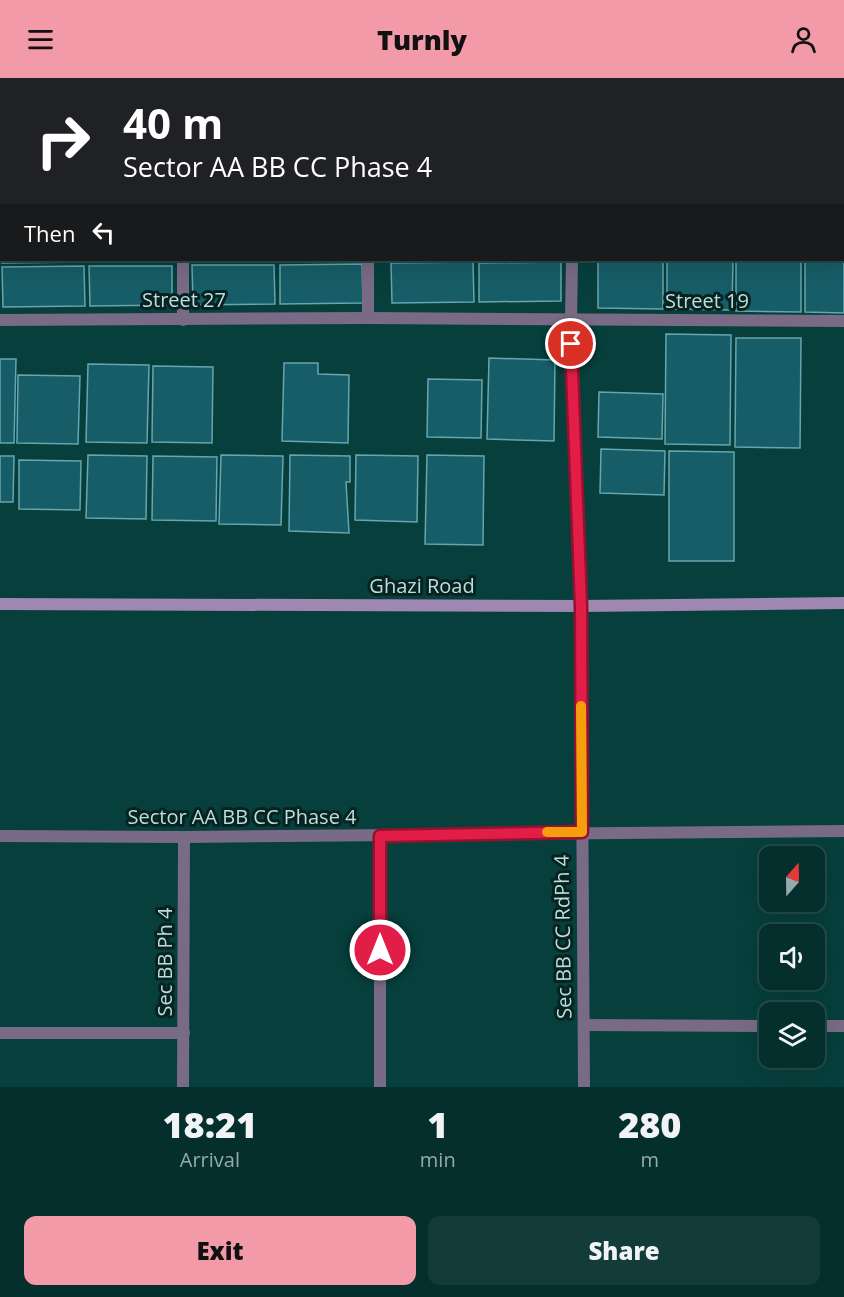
<!DOCTYPE html>
<html lang="en">
<head>
<meta charset="utf-8">
<style>
  body { margin:0; font-family:"Open Sans",sans-serif; background:#123b39; color:#f1f3f6; height:100vh; display:flex; flex-direction:column; font-size:22px; white-space:nowrap }
  * { box-sizing:border-box; margin:0 }
  p { font-size:20px; color:#97a9aa }
  .icon { flex:none; width:33px; height:33px; fill:none; stroke:currentColor; stroke-width:2; stroke-linecap:round; stroke-linejoin:round }
  .map { position:relative; height:1009px; overflow:hidden }
  .panel { display:flex; flex-direction:column; background:#042f2d; flex:1 }
  .panel>* { flex:none }
  .guide { position:absolute; left:0px; top:0px; width:844px; height:183px; box-shadow:0 6px 24px #0002,0 0 0 2px #254a49; background:#202124; color:#fff; overflow:hidden }
  .needle { width:39px; rotate:20deg }
  .tools { position:absolute; left:759px; top:768px; display:grid; gap:12px }
  .tools a { display:grid; place-items:center; width:66px; height:66px; border-radius:12px; background:#042f2d; box-shadow:0 6px 24px #0002,0 0 0 2px #254a49; font-size:30px }
  .pin { position:absolute; display:grid; place-items:center; width:51px; height:51px; color:#fff; margin:-26px; border:3px solid #fff; border-radius:50%; box-shadow:0 2px 6px #0007 }
  .me { position:absolute; width:66px; margin:-33px; rotate:0deg; stroke-linejoin:round; filter:drop-shadow(0 0 4px #0008) }
  .turn { display:flex; align-items:center; gap:21px; height:126px; padding:0 24px; font-size:27px }
  .turn .icon { width:78px; height:78px; stroke-width:2.5 }
  .turn b { display:block; font-size:42px; line-height:51px }
  .then { display:flex; align-items:center; height:57px; padding:0 24px; background:#0003; gap:12px; font-size:22px }
  .eta { display:flex; justify-content:space-evenly; align-items:center; height:102px; text-align:center }
  .eta b { font-size:36px; font-weight:800; line-height:42px }
  .cta { display:flex; gap:12px; margin-top:auto; padding:12px 24px }
  .cta a { flex:1; height:69px; border-radius:12px; background:#f39aa9; color:#111; font-size:24px; font-weight:800; line-height:69px; text-align:center }
  .cta a+a { background:#123b39; color:#f1f3f6 }
  header { display:flex; justify-content:space-between; align-items:center; height:78px; padding:0 24px; background:#f39aa9; color:#111; font-size:27px; font-weight:800 }
  .map>svg:first-child { display:block }
  .building { fill:#175d67; stroke:#65a6b0; stroke-width:1.5 }
  .lines { fill:none; stroke-linecap:round; stroke-linejoin:round }
  .minor { stroke:#796b85; stroke-width:12 }
  .tertiary { stroke:#796b85; stroke-width:12 }
  .secondary { stroke:#9e87b1; stroke-width:12 }
  .route-casing { stroke:#92132f; stroke-width:15 }
  .route { stroke:#e11d48; stroke-width:10 }
  .slow { stroke:#f59e0b; stroke-width:10 }
  .labels { text-anchor:middle; stroke-width:6; stroke-linejoin:round; paint-order:stroke }
  .street-label { font-size:20px; fill:#bededb; stroke:#062321 }
</style>
</head>
<body>
<header><svg class="icon" aria-label="menu" viewBox="0 0 24 24"><path d="M4 6h16M4 12h16M4 18h16"/></svg>Turnly<svg class="icon" aria-label="person" viewBox="0 0 24 24"><circle cx="12" cy="8" r="4"/><path d="M4 21q1-7 8-7t8 7"/></svg></header>
<div class="map">
<svg width="844" height="1009" viewBox="0 0 844 1009">
  <rect width="100%" height="100%" fill="#063f3c"/>
  <g class="building">
    <polygon points="0,0 82,0 82,2 2,2 0,4"/>
    <polygon points="87,0 169,0 170,2 87,2"/>
    <polygon points="190,0 272,0 272,1 190,2"/>
    <polygon points="278,0 360,0 360,1 278,2"/>
    <rect x="843" y="9" width="1" height="109"/>
    <polygon points="844,125 844,235 805,234 805,182 843,182"/>
    <polygon points="2,182 84,182 84,184 2,185"/>
    <polygon points="89,182 172,182 172,183 89,184"/>
    <polygon points="192,182 275,182 192,183"/>
    <polygon points="598,182 663,182 663,231 598,230"/>
    <polygon points="667,182 733,182 732,232 667,231"/>
    <polygon points="736,182 801,182 801,234 736,233"/>
    <polygon points="473,184 474,224 392,225 391,185"/>
    <polygon points="561,184 561,223 479,224 479,185"/>
    <polygon points="362,186 363,225 280,226 280,187"/>
    <polygon points="192,187 274,187 275,226 193,227"/>
    <polygon points="84,188 85,228 3,229 2,189"/>
    <polygon points="89,188 172,188 172,227 90,228"/>
    <polygon points="666,256 731,257 730,367 665,366"/>
    <polygon points="736,260 801,260 800,370 735,369"/>
    <polygon points="489,280 555,282 554,363 487,361"/>
    <polygon points="0,281 16,281 14,365 0,365"/>
    <polygon points="284,285 318,285 318,296 349,297 348,365 282,363"/>
    <polygon points="88,286 149,287 147,365 86,364"/>
    <polygon points="153,288 213,289 212,365 152,364"/>
    <polygon points="18,297 80,298 78,366 17,365"/>
    <polygon points="428,301 482,302 481,360 427,359"/>
    <polygon points="599,314 663,316 662,361 598,359"/>
    <polygon points="601,371 665,373 664,417 600,415"/>
    <polygon points="669,373 734,374 734,483 669,483"/>
    <polygon points="88,377 147,378 146,441 86,440"/>
    <polygon points="221,377 283,378 281,447 219,446"/>
    <polygon points="290,377 350,378 350,404 346,404 349,455 289,453"/>
    <polygon points="356,377 418,378 417,444 355,442"/>
    <polygon points="427,377 484,378 483,467 425,466"/>
    <polygon points="0,378 14,378 13,424 0,424"/>
    <polygon points="153,378 217,379 216,443 152,442"/>
    <polygon points="19,382 81,383 80,432 19,431"/>
  </g>
  <g class="lines">
    <g class="minor">
      <polyline points="183,0 183,2"/>
      <polyline points="366,0 366,2"/>
      <polyline points="183,182 183,242"/>
      <polyline points="368,182 368,240"/>
      <polyline points="0,242 368,240 844,243"/>
      <polyline points="581,528 584,1009"/>
      <polyline points="0,758 184,759 844,753"/>
      <polyline points="584,947 770,948"/>
      <polyline points="814,948 844,948"/>
      <polyline points="0,955 184,955"/>
      <polyline points="183,1009 184,759"/>
      <polyline points="380,1009 380,757"/>
    </g>
    <g class="tertiary">
      <polyline points="577,2 577,0"/>
      <polyline points="572,182 571,242 581,528"/>
    </g>
    <polyline class="secondary" points="0,526 581,528 844,525"/>
  </g>
  <g class="lines">
    <defs>
      <polyline id="route" points="380,872 380,758 582,754 581,528 571,266"/>
    </defs>
    <use href="#route" class="route-casing"/>
    <use href="#route" class="route"/>
    <polyline class="slow" points="547,754 582,754 581,628"/>
  </g>
  <g class="labels">
    <g class="street-label">
      <text x="184" y="229">Street 27</text>
      <text x="707" y="230">Street 19</text>
      <text x="422" y="515">Ghazi Road</text>
      <text x="242" y="746">Sector AA BB CC Phase 4</text>
      <text transform="translate(563 859) rotate(-91)" y="7">Sec BB CC RdPh 4</text>
      <text transform="translate(165 884) rotate(-90)" y="7">Sec BB Ph 4</text>
    </g>
  </g>
</svg>
<div class="tools">
<a><svg class="needle" viewBox="-14 -14 28 28"><path d="M0-13l5 13h-10z" fill="#e53935"/><path d="M0 13l5-13h-10z" fill="#97a9aa"/></svg></a>
<a><svg class="icon" aria-label="sound" viewBox="0 0 24 24"><path d="M4 9h4l5-4v14l-5-4H4zM17 9q2 3 0 6"/></svg></a>
<a><svg class="icon" aria-label="layers" viewBox="0 0 24 24"><path d="M12 4l9 5-9 5-9-5zM3 14l9 5 9-5"/></svg></a>
</div>
<div class="pin" style="left:571px;top:266px;background:#d93025"><svg class="icon" aria-label="arrive" viewBox="0 0 24 24"><path d="M6 21V4h12l-3 4 3 4H6"/></svg></div>
<svg class="me" style="left:380px;top:872px" viewBox="-20 -20 40 40"><circle r="17" fill="#e11d48" stroke="#fff" stroke-width="3"/><path d="M0-11L8 9 0 5-8 9z" fill="#fff"/></svg>
<div class="guide">
<div class="turn"><svg class="icon" aria-label="right" viewBox="0 0 24 24"><path d="M7 20v-9h11M14 6l5 5-5 5"/></svg><div><b>40 m</b>Sector AA BB CC Phase 4</div></div>
<div class="then">Then<svg class="icon" aria-label="left" viewBox="0 0 24 24"><path d="M17 20v-9H6M10 6l-5 5 5 5"/></svg></div>
</div>
</div>
<section class="panel">
<div class="eta">
<div><b>18:21</b><p>Arrival</p></div>
<div><b>1</b><p>min</p></div>
<div><b>280</b><p>m</p></div>
</div>
<div class="cta"><a>Exit</a><a>Share</a></div>
</section>
</body>
</html>
